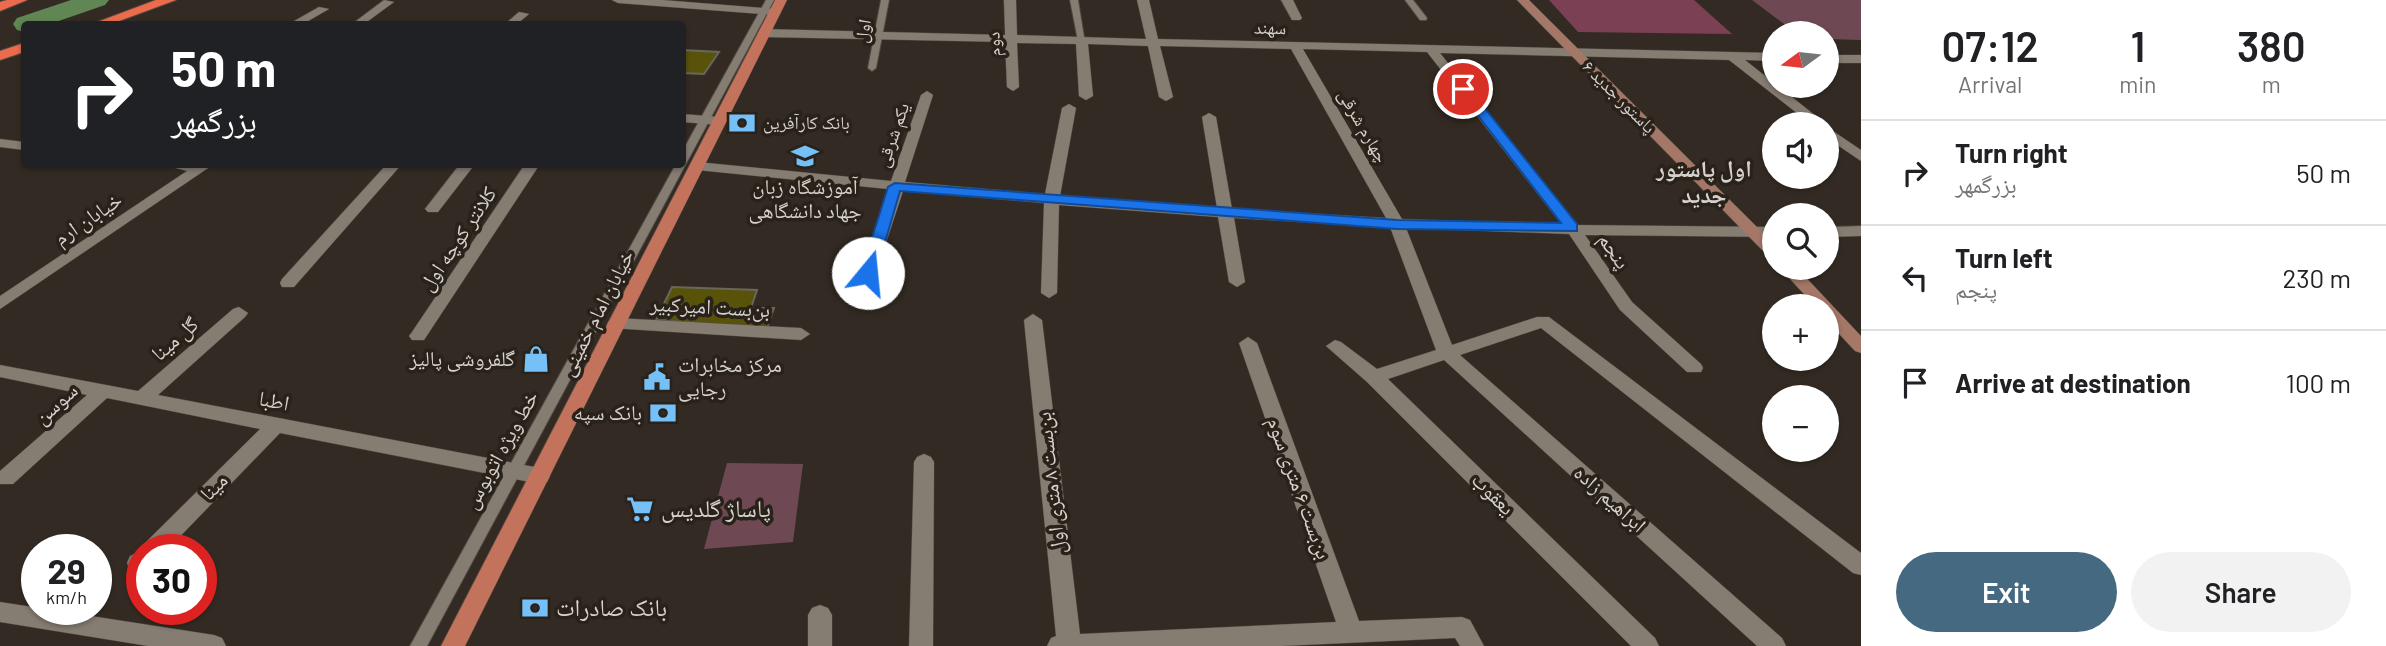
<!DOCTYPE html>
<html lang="en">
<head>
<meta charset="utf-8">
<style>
  body { margin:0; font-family:Barlow,"Noto Naskh Arabic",sans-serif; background:#f2f2f2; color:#202124; height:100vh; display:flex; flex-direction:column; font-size:26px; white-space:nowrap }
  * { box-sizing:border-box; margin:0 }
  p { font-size:23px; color:#757577 }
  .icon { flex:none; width:38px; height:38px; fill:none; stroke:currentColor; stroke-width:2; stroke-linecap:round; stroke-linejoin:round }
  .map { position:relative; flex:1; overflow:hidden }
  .panel { display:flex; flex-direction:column; background:#fff; width:525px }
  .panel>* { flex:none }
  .hud { position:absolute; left:21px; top:21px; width:665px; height:147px; border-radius:7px; box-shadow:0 2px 5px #0004; background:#202124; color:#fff; overflow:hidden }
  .needle { width:46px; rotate:255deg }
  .buttons { position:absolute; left:1762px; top:21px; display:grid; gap:14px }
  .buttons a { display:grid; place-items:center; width:77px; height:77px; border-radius:50%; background:#fff; box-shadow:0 2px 5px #0004; font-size:35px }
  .speed { position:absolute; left:21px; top:534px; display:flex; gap:14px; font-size:35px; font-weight:700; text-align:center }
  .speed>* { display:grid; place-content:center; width:91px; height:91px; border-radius:50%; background:#fff; box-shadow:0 2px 5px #0004; line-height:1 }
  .speed small { font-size:18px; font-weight:400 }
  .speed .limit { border:10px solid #d22; background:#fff; color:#111 }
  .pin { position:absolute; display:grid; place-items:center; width:60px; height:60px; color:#fff; margin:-30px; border:4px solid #fff; border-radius:50%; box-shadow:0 2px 7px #0007 }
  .me { position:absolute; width:77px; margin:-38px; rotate:17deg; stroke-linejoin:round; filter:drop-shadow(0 0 5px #0008) }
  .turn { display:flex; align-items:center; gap:24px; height:147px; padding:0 35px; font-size:32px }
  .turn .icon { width:91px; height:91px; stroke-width:2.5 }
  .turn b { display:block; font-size:49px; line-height:60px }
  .eta { display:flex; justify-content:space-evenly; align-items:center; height:119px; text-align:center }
  .eta b { font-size:42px; font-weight:600; line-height:49px }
  .primary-button { display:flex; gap:14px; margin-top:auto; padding:14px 35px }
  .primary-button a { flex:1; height:80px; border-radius:42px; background:#466982; color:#fff; font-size:28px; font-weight:600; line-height:80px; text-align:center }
  .primary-button a+a { background:#f2f2f2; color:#202124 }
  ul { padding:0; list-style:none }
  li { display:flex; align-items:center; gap:21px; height:105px; padding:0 35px; border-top:2px solid #e0e0e0 }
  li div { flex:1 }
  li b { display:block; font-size:26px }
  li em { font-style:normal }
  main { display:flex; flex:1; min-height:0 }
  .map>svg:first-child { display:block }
  .green { fill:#6e4954 }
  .forest { fill:#7c4054 }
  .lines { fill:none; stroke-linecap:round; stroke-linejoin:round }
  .river { fill:#608653; fill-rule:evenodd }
  .building { fill:#595209; stroke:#68675b; stroke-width:2 }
  .lane-casing { stroke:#4f4941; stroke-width:2 }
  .street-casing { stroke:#4f4941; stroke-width:1 }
  .secondary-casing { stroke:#4f4941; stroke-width:1 }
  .primary-casing { stroke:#4f4941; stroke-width:1 }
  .highway-casing { stroke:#4f4941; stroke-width:2 }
  .lane { fill:#857c72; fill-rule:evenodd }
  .street { fill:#857c72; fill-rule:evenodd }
  .secondary { fill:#a47767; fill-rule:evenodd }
  .primary { fill:#c3725c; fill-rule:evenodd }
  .highway { fill:#ec6b4d; fill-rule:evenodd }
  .route { fill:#1a73e8; stroke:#114b97; stroke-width:2 }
  .labels { text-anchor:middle; stroke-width:7; stroke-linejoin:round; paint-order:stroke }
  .far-street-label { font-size:18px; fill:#d6d1cb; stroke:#29221a }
  .far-poi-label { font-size:18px; fill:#d6d1cb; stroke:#29221a; text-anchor:start }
  .poi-label { font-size:21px; fill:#d6d1cb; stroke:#29221a; text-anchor:end }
  .street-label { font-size:21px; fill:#d6d1cb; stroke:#29221a }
  .neighbourhood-label { font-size:23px; font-weight:bold; fill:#d6d1cb; stroke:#29221a }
  .near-poi-label { font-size:24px; fill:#d6d1cb; stroke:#29221a; text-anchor:start }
</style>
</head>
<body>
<main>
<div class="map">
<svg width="1861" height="646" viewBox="0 0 1861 646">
  <rect width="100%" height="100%" fill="#332b23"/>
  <g class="green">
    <polygon points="1752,0 1861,0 1861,40 1827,39 1827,33 1796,33"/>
    <polygon points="727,463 803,464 793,542 704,549"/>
  </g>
  <polygon class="forest" points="1549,0 1694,0 1732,34 1578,32"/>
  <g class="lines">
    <polygon class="river" points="71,0 109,0 105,5 50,24 24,24 24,32 17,30 13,24 17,18"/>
  </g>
  <g class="building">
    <polygon points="682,50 719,52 704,74 682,73"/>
    <polygon points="672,287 757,290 751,308 774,308 767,328 656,320"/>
  </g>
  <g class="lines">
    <defs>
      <g id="lane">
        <polygon points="766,0 774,0 427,646 410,646 676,164 682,164 682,152"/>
        <polygon points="881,0 889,0 876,68 872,71 868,68"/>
        <polygon points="1070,0 1078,0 1085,43 1078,41"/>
        <polygon points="1405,0 1413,0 1427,18 1426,20 1420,20"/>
      </g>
      <g id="street">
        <polygon points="384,0 394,2 364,24 352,24"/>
        <polygon points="612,0 662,0 775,9 781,12 775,15 618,3"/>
        <path d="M1004,0H1016L1017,35L1146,39L1137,0H1149L1158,39L1774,53V61L1745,60L1826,124H1811L1729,60L1440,53L1578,225L1774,227V237L1585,235L1632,302L1701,364L1703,368L1701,372H1687L1620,310L1569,234L1406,228L1452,345L1537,317H1549L1861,553V575L1853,573L1541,328L1460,355L1782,638L1786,646H1757L1444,360L1388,379L1655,638L1659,646H1631L1367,382L1326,346L1335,340L1341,342L1377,369L1436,350L1390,227L1234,218L1245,282L1237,287L1229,282L1218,217L1059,205L1057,293L1049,298L1041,293L1044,203L903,191L876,273L868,278L860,273L888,189L697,170L690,166L697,162L891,181L921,95L927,91L933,95L905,182L1045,194L1062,108L1069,104L1076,108L1060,196L1217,208L1202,117L1209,113L1216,117L1232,209L1386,218L1291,49L1160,46L1173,97L1166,101L1159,97L1148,46L1088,44L1093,96L1086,100L1079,96L1076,44L1017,43L1019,87L1013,91L1007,87L1005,42L764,37L758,33L764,29L1005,35ZM1303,49L1427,52L1562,225L1402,219Z"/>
        <polygon points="1281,0 1293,0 1302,18 1300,20 1292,20"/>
        <polygon points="319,7 329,9 303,24 289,24"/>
        <polygon points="519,12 529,14 517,24 505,24"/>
        <rect x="1827" y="55" width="34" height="8"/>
        <polygon points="682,114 720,117 727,121 720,125 682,122"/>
        <polygon points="1827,127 1861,150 1861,161 1827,138"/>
        <polygon points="0,139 24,142 24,150 0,147"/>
        <polygon points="160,164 214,164 0,309 0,296 187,171"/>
        <polygon points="387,164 402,164 294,287 282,287 280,283 282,279"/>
        <polygon points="460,164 475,164 438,212 428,212 425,209"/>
        <polygon points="525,164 540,164 424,340 412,340 409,336 412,332"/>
        <polygon points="1861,226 1861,236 1827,237 1827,227"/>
        <polygon points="239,307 248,313 245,317 158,395 540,468 547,470 550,476 547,482 540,484 280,433 167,550 142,550 142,571 130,570 127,563 130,556 141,551 141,550 144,544 260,429 107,398 13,484 0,484 0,471 87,395 0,377 0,365 138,391 233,309"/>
        <polygon points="1033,314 1042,320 1080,634 1336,622 1239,343 1248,337 1257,343 1359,621 1462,617 1470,620 1484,646 1460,646 1455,638 1282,646 1047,646 1051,638 1056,636 1024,320"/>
        <polygon points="616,318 801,328 810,334 801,340 610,328 607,324 610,320"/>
        <polygon points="924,454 931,457 934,462 933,646 909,646 914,462 917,457"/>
        <polygon points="0,602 214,635 222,638 226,646 148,646 0,622"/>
        <polygon points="820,605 828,608 832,615 832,646 808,646 808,615 812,608"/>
      </g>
      <g id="secondary">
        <polygon points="1517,0 1529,0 1774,244 1774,258 1768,256"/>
        <polygon points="1780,268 1797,268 1861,336 1861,353 1855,351 1827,321 1827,306 1815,306"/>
      </g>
      <polygon id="primary" points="775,0 787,0 465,646 441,646"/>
      <g id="highway">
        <polygon points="7,0 27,0 0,11 0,2"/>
        <polygon points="156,0 176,0 111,24 92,24"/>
        <polygon points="24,43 24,52 0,60 0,51"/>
      </g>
    </defs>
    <use href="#lane" class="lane-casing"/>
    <use href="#street" class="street-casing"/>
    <use href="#secondary" class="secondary-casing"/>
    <use href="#primary" class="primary-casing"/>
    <use href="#highway" class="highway-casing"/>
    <use href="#lane" class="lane"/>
    <use href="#street" class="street"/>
    <use href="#secondary" class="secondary"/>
    <use href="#primary" class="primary"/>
    <use href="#highway" class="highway"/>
  </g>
  <polygon class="route" points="1459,86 1467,86 1577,224 1577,231 1397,229 900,191 876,273 868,278 861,273 888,187 895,183 1397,220 1561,223 1459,91"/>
  <defs>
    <symbol id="bank-bare" viewBox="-9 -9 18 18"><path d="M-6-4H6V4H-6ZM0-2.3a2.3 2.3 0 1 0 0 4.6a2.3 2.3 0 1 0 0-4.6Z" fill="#75c0f6" stroke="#29221a" stroke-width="2.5" paint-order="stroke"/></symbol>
    <symbol id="school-bare" viewBox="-9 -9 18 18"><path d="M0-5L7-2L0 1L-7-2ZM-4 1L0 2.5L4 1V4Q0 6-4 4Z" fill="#75c0f6" stroke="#29221a" stroke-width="2.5" paint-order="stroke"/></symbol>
    <symbol id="shop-bare" viewBox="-9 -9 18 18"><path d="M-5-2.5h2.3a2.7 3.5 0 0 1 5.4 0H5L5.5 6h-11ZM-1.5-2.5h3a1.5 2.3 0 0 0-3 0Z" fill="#75c0f6" stroke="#29221a" stroke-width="2.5" paint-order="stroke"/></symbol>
    <symbol id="civic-bare" viewBox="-9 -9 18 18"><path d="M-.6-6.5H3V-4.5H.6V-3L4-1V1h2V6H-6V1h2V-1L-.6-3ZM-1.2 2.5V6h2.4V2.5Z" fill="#75c0f6" stroke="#29221a" stroke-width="2.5" paint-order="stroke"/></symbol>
    <symbol id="supermarket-bare" viewBox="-9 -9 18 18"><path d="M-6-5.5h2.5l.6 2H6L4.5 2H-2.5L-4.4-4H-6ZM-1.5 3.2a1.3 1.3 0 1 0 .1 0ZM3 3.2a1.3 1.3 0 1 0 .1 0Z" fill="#75c0f6" stroke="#29221a" stroke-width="2.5" paint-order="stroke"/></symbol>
  </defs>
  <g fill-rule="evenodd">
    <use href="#bank-bare" x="723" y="104" width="38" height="38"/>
    <use href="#school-bare" x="786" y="137" width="38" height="38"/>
    <use href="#shop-bare" x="517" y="340" width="38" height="38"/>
    <use href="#civic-bare" x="638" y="358" width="38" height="38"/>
    <use href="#bank-bare" x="644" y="394" width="38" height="38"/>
    <use href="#supermarket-bare" x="621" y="490" width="38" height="38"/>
    <use href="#bank-bare" x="516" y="589" width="38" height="38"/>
  </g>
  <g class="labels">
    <g class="far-street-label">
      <text transform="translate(1270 28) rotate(1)" y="6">سهند</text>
      <text transform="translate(863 31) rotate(-79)" y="6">اول</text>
      <text transform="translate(994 44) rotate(-92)" y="6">دوم</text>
      <text transform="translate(1619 97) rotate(45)" y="6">پاستور جدید ۶</text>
      <text transform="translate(1363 126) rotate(60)" y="6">چهارم شرقی</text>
      <text transform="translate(893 135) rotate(-71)" y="6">یکم شرقی</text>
    </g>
    <g class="far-poi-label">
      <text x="763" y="129">بانک کارآفرین</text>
    </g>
    <g class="poi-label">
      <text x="805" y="194" text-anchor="middle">آموزشگاه زبان<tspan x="805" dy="24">جهاد دانشگاهی</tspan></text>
      <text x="515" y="366">گلفروشی پالیز</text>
      <text x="678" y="372" text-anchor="start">مرکز مخابرات<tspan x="678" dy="24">رجایی</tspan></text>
      <text x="642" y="420">بانک سپه</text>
    </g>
    <g class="street-label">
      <text transform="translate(88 219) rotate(-34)" y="7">خیابان ارم</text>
      <text transform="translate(458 239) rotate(-56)" y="7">کلانتر کوچه اول</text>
      <text transform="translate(1614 251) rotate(56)" y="7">پنجم</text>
      <text transform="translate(710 307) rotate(3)" y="7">بن‌بست امیرکبیر</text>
      <text transform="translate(597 313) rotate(-63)" y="7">خیابان امام خمینی</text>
      <text transform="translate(175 339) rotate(-41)" y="7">گل مینا</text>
      <text transform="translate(274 401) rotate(11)" y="7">اطبا</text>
      <text transform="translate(56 404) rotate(-42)" y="7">سوسن</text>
      <text transform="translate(501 450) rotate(-61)" y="7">خط ویژه اتوبوس</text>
      <text transform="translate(1051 483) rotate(-96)" y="7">بن‌بست ۸ متری اول</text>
      <text transform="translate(214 487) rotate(-45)" y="7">مینا</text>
      <text transform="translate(1299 488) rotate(70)" y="7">بن‌بست ۶ متری سوم</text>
      <text transform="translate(1493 494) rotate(45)" y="7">یعقوب</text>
      <text transform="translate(1610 499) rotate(42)" y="7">ابراهیم زاده</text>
    </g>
    <g class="neighbourhood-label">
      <text x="1704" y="177">اول پاستور<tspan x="1704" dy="26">جدید</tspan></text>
    </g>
    <g class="near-poi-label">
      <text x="661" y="517">پاساژ گلدیس</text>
      <text x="556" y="616">بانک صادرات</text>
    </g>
  </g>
</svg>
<div class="buttons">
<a><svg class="needle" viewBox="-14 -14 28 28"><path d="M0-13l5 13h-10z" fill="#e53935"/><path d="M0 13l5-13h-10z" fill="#757577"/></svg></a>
<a><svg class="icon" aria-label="sound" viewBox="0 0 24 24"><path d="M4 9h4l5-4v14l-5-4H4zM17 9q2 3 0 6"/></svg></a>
<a><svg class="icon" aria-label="search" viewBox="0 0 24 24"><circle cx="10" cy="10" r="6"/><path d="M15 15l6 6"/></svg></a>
<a>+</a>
<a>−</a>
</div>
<div class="speed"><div>29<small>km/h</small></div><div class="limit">30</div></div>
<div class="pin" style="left:1463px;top:89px;background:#d93025"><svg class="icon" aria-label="arrive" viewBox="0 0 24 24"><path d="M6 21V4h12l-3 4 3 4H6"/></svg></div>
<svg class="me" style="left:868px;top:273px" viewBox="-20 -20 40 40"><circle r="19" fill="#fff"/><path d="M0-13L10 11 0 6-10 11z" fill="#1a73e8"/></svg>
<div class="hud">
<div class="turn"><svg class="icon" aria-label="right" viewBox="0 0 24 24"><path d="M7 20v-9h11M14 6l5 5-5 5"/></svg><div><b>50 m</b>بزرگمهر</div></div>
</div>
</div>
<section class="panel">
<div class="eta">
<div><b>07:12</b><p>Arrival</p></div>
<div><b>1</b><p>min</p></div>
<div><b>380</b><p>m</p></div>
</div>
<ul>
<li><svg class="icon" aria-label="right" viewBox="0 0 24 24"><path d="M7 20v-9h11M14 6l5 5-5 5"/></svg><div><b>Turn right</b><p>بزرگمهر</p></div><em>50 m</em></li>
<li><svg class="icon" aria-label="left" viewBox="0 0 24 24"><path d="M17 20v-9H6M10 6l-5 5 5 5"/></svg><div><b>Turn left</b><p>پنجم</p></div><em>230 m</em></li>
<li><svg class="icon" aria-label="arrive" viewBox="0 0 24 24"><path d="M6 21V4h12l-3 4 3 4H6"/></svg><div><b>Arrive at destination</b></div><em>100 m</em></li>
</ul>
<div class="primary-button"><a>Exit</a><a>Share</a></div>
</section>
</main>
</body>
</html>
